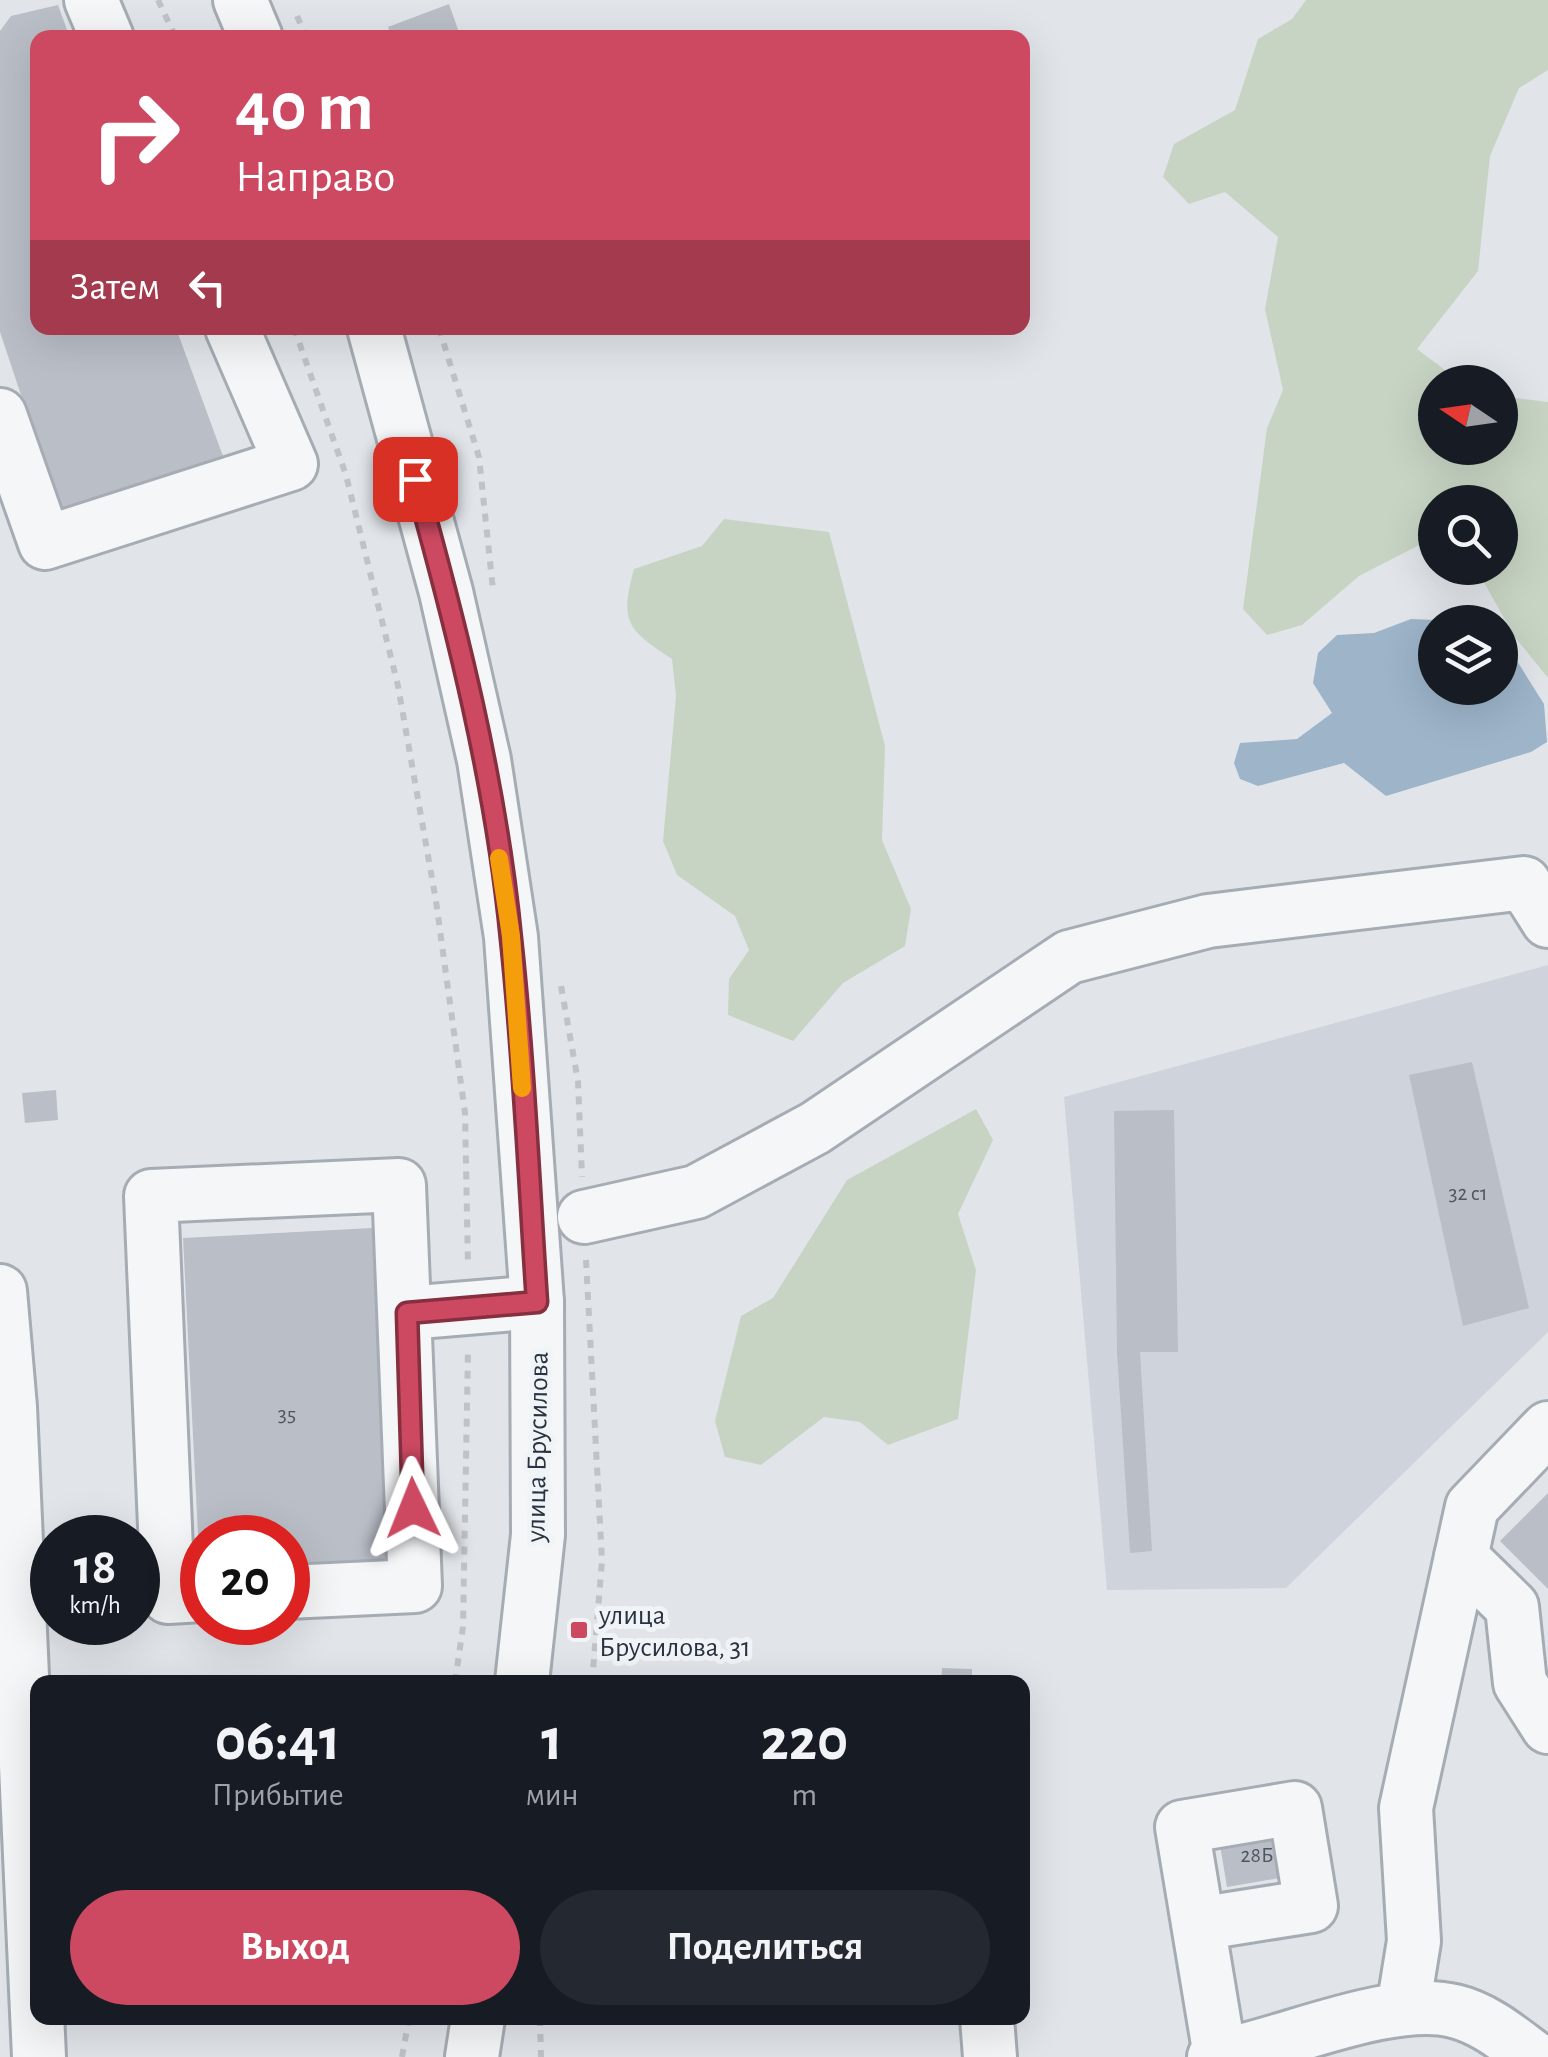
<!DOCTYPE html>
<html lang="ru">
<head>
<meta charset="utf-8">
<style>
  body { margin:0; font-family:"Alegreya Sans",sans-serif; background:#242831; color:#f1f3f6; height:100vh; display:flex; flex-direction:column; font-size:38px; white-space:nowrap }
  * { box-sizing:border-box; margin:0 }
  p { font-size:32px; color:#9ea1a6 }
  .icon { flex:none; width:55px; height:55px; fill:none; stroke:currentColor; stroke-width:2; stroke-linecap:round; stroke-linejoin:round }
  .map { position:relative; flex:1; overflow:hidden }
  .side { position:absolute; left:30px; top:1675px; width:1000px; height:350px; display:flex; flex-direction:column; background:#171b24; border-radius:20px; box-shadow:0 10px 40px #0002 }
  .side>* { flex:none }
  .top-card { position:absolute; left:30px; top:30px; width:1000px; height:305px; border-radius:20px; box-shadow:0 10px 40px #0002; background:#cc4961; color:#fff; overflow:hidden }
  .needle { width:65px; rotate:283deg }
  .tools { position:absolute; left:1418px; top:365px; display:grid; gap:20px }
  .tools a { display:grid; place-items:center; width:100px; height:100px; border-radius:50%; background:#171b24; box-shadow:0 10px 40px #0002; font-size:50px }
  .speed { position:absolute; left:30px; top:1515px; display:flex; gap:20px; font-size:50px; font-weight:700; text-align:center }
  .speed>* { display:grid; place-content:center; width:130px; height:130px; border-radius:50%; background:#171b24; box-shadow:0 10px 40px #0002; line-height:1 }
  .speed small { font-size:25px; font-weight:400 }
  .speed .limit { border:15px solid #d22; background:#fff; color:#111 }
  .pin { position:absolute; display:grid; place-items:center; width:85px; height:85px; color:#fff; margin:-42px; border-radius:20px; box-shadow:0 5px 15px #0006 }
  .me { position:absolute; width:110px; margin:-55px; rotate:358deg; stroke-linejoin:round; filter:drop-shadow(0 0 8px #0008) }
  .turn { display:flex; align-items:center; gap:35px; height:210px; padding:0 40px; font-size:45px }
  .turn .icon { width:130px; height:130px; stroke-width:2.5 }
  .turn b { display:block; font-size:70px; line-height:85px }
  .then { display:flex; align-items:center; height:95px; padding:0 40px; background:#0003; gap:20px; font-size:38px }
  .eta { display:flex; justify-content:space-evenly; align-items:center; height:170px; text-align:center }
  .eta b { font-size:60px; font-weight:700; line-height:70px }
  .cta { display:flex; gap:20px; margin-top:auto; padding:20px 40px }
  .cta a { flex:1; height:115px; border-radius:60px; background:#cc4961; color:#fff; font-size:40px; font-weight:700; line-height:115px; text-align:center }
  .cta a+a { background:#242831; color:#f1f3f6 }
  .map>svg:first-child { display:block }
  .built { fill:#cfd4dc }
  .green { fill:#c7d4c3 }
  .water { fill:#9db4c9 }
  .building { fill:#b9bec7 }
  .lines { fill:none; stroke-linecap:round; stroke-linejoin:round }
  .minor-casing { stroke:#a6acb4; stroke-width:58 }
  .path { stroke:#bfc3c8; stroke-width:6; stroke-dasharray:8 8; stroke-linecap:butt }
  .minor { stroke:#f4f6f8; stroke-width:52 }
  .route-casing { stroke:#852f3f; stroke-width:25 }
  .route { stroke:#cc4961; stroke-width:18 }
  .slow { stroke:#f59e0b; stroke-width:18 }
  .poi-dot { fill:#cc4961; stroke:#f1f4f7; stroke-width:4 }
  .labels { text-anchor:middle; stroke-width:10; stroke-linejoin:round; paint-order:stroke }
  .number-label { font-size:22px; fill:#4e5662 }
  .street-label { font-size:28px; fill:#2a3341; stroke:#f1f4f7 }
  .poi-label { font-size:28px; fill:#2a3341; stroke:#f1f4f7; text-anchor:start }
</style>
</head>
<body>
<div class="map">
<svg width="1548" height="2057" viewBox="0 0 1548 2057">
  <rect width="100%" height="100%" fill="#e1e5ea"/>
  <polygon class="built" points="1548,965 1548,1332 1286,1588 1107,1590 1064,1097"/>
  <g class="green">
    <polygon points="1306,0 1548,0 1548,70 1519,88 1490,156 1478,271 1417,349 1461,382 1435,382 1435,448 1500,448 1500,396 1548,402 1548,678 1514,636 1476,568 1500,568 1500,502 1435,502 1435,542 1425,542 1359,576 1302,625 1267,635 1243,609 1267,428 1283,390 1265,309 1278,237 1225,192 1189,204 1163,177 1174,144 1235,110 1258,39 1292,19"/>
    <path d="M724,519L829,532L885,746L882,840L911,909L905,946L843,983L793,1041L728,1015L729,979L749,950L735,916L677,875L663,841L676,696L672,659C628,630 619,623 634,569L702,546Z"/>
    <polygon points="976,1109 993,1140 958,1214 976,1270 958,1419 888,1445 860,1422 824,1417 761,1465 725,1457 715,1421 741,1316 773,1298 847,1180"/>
  </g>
  <polygon class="water" points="1411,619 1487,622 1435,622 1435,688 1500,688 1500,634 1544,704 1547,742 1531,752 1386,796 1344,763 1258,786 1240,779 1234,763 1240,743 1297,739 1332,713 1313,683 1318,653 1337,635 1374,633"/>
  <g class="building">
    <polygon points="449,4 461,38 392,38 388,27"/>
    <polygon points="58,5 70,38 38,38 38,328 176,328 224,459 61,515 0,332 0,31 11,16"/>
    <polygon points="1472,1062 1529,1308 1463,1326 1409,1075"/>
    <polygon points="56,1090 58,1120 25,1123 22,1093"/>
    <polygon points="1174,1110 1178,1352 1140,1352 1152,1551 1130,1553 1117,1352 1114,1111"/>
    <polygon points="372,1228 389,1561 288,1566 288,1538 202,1538 199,1554 183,1238"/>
    <polygon points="1548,1493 1548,1589 1500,1541"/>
    <polygon points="34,1573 52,1573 52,1603 35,1603"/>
    <polygon points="942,1668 972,1669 972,1682 941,1682"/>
    <polygon points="1287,1821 1297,1875 1227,1887 1218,1833"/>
  </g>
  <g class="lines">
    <defs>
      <g id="minor">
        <polyline points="91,0 107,38"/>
        <polyline points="240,0 256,38"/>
        <polyline points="374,328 446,592 484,760 511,937 537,1302 538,1535 522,1682"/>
        <polyline points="0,415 45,543 291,464 232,328"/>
        <polyline points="584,1217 696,1192 815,1128 1069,957 1208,921 1524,883 1548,921"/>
        <polyline points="0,1291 10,1407 39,2057"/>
        <polyline points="407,1313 537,1302"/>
        <polyline points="1461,1557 1512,1607 1520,1683 1548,1727"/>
        <polyline points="202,1595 168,1597 151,1196 399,1185 415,1586 288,1592"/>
        <polyline points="1198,1924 1311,1906 1295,1808 1182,1827 1220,2056"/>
        <polyline points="1403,2009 1414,1941 1406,1808 1472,1507 1548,1428"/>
        <polyline points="987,2018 990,2057"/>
        <polyline points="472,2057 478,2018"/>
        <path d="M1214,2057C1280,2046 1390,1995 1454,2011C1484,2018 1509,2039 1533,2057"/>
      </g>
    </defs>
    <use href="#minor" class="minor-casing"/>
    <g class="path">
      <polyline points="158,0 176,38"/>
      <polyline points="297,16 307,38"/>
      <polyline points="294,328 346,475 398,686 436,901 465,1113 468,1267"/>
      <polyline points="439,328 479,457 493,590"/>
      <polyline points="561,986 578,1081 582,1177"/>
      <polyline points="586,1260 602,1561 592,1682"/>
      <polyline points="455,1682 463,1627 468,1349"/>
      <polyline points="540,2018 541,2057"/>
      <polyline points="402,2057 409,2018"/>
    </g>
    <use href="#minor" class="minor"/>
  </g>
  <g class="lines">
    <defs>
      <path id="route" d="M413,1508L407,1313L537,1302C529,1182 524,1060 511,939C496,783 457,629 415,479"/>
    </defs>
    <use href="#route" class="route-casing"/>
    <use href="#route" class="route"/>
    <polyline class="slow" points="499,858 511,936 522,1088"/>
  </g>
  <rect class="poi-dot" x="569" y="1620" width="20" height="20" rx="5"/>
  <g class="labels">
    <g class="number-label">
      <text x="1468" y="1200">32 с1</text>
      <text x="287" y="1421">35</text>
      <text x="1257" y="1862">28Б</text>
    </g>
    <g class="street-label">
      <text transform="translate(536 1447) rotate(-89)" y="10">улица Брусилова</text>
    </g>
    <g class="poi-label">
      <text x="599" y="1624">улица<tspan x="599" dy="32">Брусилова, 31</tspan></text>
    </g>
  </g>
</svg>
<div class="tools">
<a><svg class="needle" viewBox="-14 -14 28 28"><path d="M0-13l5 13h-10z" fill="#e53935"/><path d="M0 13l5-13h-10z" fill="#9ea1a6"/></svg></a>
<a><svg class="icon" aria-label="search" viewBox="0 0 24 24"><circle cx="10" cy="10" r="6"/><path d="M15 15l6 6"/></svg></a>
<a><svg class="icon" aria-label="layers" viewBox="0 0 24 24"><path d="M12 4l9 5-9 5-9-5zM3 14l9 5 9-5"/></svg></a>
</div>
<div class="speed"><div>18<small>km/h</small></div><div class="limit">20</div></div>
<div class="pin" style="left:415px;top:479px;background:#d93025"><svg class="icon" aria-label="arrive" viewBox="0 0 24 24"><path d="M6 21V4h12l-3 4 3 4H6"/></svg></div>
<svg class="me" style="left:413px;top:1508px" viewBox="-20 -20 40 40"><path d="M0-17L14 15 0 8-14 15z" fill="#cc4961" stroke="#fff" stroke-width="4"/></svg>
<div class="top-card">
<div class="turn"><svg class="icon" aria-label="right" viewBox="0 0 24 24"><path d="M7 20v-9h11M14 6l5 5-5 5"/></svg><div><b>40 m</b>Направо</div></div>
<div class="then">Затем<svg class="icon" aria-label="left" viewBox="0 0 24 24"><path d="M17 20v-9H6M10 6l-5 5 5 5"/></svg></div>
</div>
<section class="side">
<div class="eta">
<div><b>06:41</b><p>Прибытие</p></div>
<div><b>1</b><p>мин</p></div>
<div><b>220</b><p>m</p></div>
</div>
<div class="cta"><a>Выход</a><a>Поделиться</a></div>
</section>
</div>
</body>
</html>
